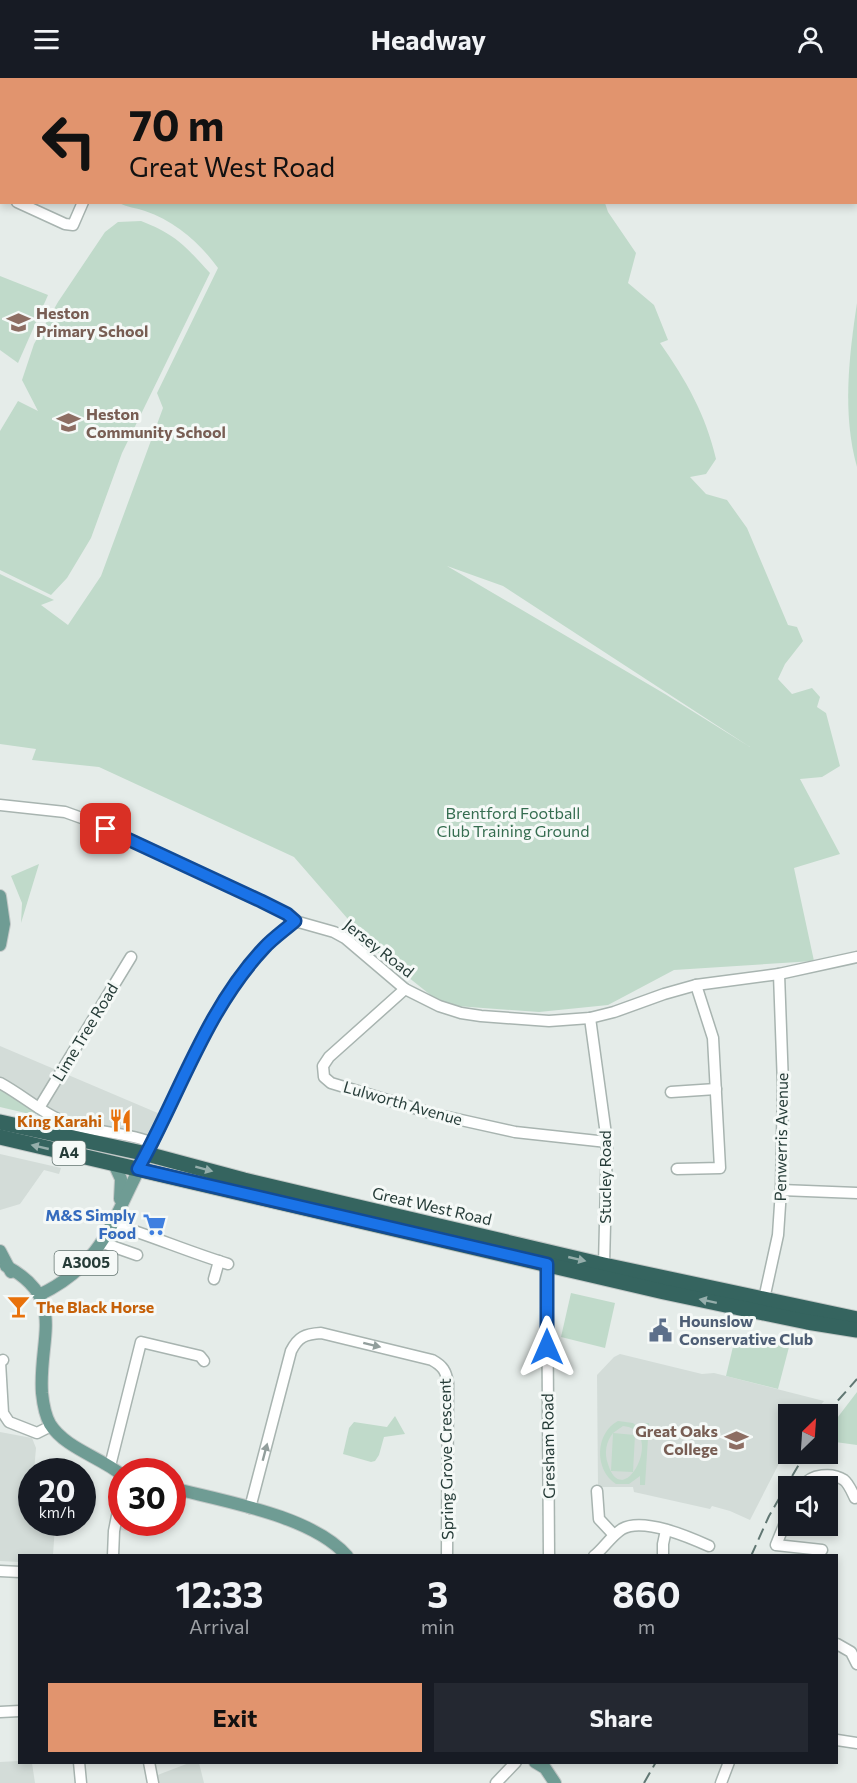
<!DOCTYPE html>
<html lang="en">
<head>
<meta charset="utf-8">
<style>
  body { margin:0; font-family:Commissioner,sans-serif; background:#242831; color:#f1f3f6; height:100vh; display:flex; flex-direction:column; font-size:22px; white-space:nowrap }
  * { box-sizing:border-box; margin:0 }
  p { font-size:20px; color:#9ea1a6 }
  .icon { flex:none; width:33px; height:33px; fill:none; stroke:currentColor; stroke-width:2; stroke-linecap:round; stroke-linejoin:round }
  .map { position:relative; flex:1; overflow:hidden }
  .drawer { position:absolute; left:18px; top:1476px; width:820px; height:210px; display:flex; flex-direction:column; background:#171b24; border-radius:0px; box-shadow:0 3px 9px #0003 }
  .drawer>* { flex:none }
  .guide { position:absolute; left:0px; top:0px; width:858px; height:126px; box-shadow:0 3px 9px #0003; background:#e1946e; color:#111; overflow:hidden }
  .needle { width:39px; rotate:25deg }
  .tools { position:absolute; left:778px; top:1326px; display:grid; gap:12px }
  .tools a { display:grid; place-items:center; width:60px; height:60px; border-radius:0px; background:#171b24; box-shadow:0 3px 9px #0003; font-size:30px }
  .speed { position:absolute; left:18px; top:1380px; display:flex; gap:12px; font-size:30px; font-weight:700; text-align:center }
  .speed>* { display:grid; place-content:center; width:78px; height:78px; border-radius:50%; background:#171b24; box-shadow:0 3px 9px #0003; line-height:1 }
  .speed small { font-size:15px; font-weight:400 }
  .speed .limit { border:9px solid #d22; background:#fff; color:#111 }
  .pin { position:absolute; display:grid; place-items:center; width:51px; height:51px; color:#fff; margin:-26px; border-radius:12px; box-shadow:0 3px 9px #0006 }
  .me { position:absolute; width:66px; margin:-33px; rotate:0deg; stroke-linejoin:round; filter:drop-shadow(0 0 4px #0008) }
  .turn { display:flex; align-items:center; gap:21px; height:126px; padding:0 30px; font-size:27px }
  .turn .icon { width:78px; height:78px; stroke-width:2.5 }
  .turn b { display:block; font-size:42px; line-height:51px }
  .eta { display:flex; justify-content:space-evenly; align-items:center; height:102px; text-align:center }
  .eta b { font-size:36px; font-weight:700; line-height:42px }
  .action { display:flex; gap:12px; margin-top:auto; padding:12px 30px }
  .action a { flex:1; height:69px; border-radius:0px; background:#e1946e; color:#111; font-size:24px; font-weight:700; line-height:69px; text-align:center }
  .action a+a { background:#242831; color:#f1f3f6 }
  header { display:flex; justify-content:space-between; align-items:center; height:78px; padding:0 30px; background:#171b24; font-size:27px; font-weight:700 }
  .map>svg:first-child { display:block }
  .built { fill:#d3dcd8 }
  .green { fill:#c0daca; fill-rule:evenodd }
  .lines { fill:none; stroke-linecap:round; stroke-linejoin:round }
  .minor-casing { stroke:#a8b4b0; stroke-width:13 }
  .major-casing { stroke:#c2c8c7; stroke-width:14 }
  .highway-casing { stroke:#c2c8c7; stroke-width:17 }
  .minor { stroke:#fff; stroke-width:10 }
  .major { stroke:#6f9c94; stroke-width:12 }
  .highway { stroke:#35645f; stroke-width:15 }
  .rail { stroke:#617773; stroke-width:2; stroke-dasharray:12 6; stroke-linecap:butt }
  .oneway { fill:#95aeab }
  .oneway2 { fill:#929e9c }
  .route-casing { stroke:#114b97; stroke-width:15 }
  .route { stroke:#1a73e8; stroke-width:10 }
  .labels { text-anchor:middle; stroke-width:6; stroke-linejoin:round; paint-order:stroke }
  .shield { fill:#f5f9f7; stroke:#647571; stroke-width:1.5 }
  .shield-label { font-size:15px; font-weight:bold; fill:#263c38 }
  .education-label { font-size:16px; font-weight:bold; fill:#785e54; stroke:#f5f9f7; text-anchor:start }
  .park-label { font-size:16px; fill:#356d50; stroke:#f5f9f7 }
  .street-label { font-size:16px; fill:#263c38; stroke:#f5f9f7 }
  .food-label { font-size:16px; font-weight:bold; fill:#c56008; stroke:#f5f9f7; text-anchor:end }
  .shop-label { font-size:16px; font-weight:bold; fill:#366cbe; stroke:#f5f9f7; text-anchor:end }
  .service-label { font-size:16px; font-weight:bold; fill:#4e5e75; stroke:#f5f9f7; text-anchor:start }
</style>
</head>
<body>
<header><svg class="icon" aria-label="menu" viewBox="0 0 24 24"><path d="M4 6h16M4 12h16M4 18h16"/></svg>Headway<svg class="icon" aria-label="person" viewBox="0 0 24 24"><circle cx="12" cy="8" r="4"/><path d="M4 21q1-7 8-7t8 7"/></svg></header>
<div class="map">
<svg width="857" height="1705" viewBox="0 0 857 1705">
  <rect width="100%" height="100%" fill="#e5ece9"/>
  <g class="built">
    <polygon points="0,968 160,1036 149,1061 74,1043 0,1002"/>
    <polygon points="0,1076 61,1090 59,1096 44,1092 20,1126 0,1132"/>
    <polygon points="620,1276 702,1296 714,1295 726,1298 824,1323 813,1336 789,1336 789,1366 750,1442 730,1433 712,1428 710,1431 634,1414 633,1409 598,1409 597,1297 614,1279"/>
    <polygon points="0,1354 32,1360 36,1370 34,1393 32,1394 32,1444 52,1445 55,1448 53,1477 20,1478 19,1484 0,1483"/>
    <polygon points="122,1445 122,1444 161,1445 158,1456 120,1452"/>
    <polygon points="19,1683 20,1684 32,1685 35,1705 0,1705 0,1684"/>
    <polygon points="189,1685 199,1685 204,1705 156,1705 155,1698"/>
  </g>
  <g class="green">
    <polygon points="215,0 609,0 610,1 214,1"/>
    <path d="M119,125H605L608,134L636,175L628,205L654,227L668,262L660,265C686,302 706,337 716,381L706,396L690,399L706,416L727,422L747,450L788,547L797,549L803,563L785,586L778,601L792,616L812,610L820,619L817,629L826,635L840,688L822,699L800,701L840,776L794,790L814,883L674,892L608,927L539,934L443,927L353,855L347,840L294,779L99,689L32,682L36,671L0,666V496L54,522L41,527L68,547L101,498L163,330L157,315L218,190C200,165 175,143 145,133C137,130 126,129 119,125ZM447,488L503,508L750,669L665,616Z"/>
    <path d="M141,143C177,157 185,168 210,195L122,375L91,460L67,500L51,517L0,492V353L18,323L38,333L22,302L34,266L58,224L105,154L118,144Z"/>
    <polygon points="0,198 48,217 18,285 0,272"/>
    <path d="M857,225V389C842,336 849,278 857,225Z"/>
    <polygon points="39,786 21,845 22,825 11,798"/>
    <polygon points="0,1010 34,1033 34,1037 0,1029"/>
    <polygon points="571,1215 615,1225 605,1270 561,1259"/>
    <polygon points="736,1256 789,1269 778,1311 726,1298"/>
    <polygon points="857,1314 857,1367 828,1363 828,1352"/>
    <polygon points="395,1338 405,1356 384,1359 379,1377 375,1383 371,1384 343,1376 349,1350 354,1344 387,1349"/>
    <path d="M618,1343L633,1345L642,1353L643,1345H649L645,1407H640V1398L629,1406H616C594,1392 595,1355 618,1343ZM623,1348C667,1352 623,1436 608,1386C604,1375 606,1364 613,1355L611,1393L633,1394L635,1357L613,1355Z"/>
  </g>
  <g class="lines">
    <defs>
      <g id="minor">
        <polyline points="126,0 129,2"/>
        <polyline points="0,13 2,8"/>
        <polyline points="0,117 2,117"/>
        <polyline points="17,124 65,146 73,147 83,124"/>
        <polyline points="0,727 65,734 90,743 261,823 287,836 295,843"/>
        <polyline points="405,911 329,979 323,988 324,999 331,1005 434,1036 515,1054 607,1064"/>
        <polyline points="590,940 607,1064 604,1187"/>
        <path d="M0,1005C24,1018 44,1037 70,1046C96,1055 127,1054 153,1065"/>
        <polyline points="671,1014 716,1011"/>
        <polyline points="39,1030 131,879"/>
        <path d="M147,1076C183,1006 209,929 264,870C273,860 285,852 295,843L334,854L345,860L405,911L439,928L461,935L481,938L549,943L590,940L614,934L664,916L696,907L779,896L857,879"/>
        <polyline points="677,1091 720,1090 713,960 696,907"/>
        <polyline points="781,1112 857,1115"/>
        <path d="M113,1146C152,1158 189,1174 228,1186"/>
        <polyline points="103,1165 137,1177"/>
        <polyline points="547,1186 549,1478"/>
        <polyline points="214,1201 219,1183"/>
        <polyline points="764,1221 778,1157 781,1112 783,1007 779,896"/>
        <polyline points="3,1282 0,1284 3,1335 9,1344 37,1355 51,1348"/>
        <polyline points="110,1388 141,1264 200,1278 204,1283"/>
        <path d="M803,1408C811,1396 832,1394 844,1402C849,1406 852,1414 855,1420"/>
        <polyline points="597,1413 599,1441 614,1457"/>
        <path d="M250,1430L291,1273C298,1259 305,1256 321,1255L432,1282C443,1288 446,1293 448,1305L447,1478"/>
        <polyline points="789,1435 776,1467 822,1472"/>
        <polyline points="113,1478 114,1453 122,1413"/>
        <path d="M594,1478C604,1470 611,1458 622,1451C643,1439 689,1459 709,1468"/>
        <polyline points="663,1478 663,1466 666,1452"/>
        <polyline points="0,1493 20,1494"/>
        <polyline points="837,1566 851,1574 857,1586"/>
        <polyline points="0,1634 20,1633"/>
        <polyline points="837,1662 857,1665"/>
        <polyline points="79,1684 81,1705"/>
        <polyline points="149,1684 153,1705"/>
        <polyline points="496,1705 516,1684"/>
        <polyline points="721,1705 729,1684"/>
      </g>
      <g id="major">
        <polyline points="0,818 4,846 0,867"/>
        <polyline points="114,1086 121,1101 120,1121"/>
        <polyline points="0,1173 11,1194"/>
        <path d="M6,1188C68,1221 38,1260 42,1315C43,1325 45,1337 50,1346C65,1370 100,1379 122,1397"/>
        <path d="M39,1217C107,1185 114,1135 147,1076"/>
        <path d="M172,1410C223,1423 313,1438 347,1478"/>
        <polyline points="535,1684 545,1690 555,1705"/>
      </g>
      <g id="highway">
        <polyline points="0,1044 147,1076 244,1102 604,1187 857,1241"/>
        <polyline points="0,1059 664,1214 807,1244 857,1252"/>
      </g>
    </defs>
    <use href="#minor" class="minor-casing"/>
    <use href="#major" class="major-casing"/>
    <use href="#highway" class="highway-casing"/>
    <use href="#minor" class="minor"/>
    <use href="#major" class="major"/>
    <use href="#highway" class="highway"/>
    <g class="rail">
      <polyline points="826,1336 857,1301"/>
      <polyline points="751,1478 769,1438 805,1376"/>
      <polyline points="644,1705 656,1684"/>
    </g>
  </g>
  <defs><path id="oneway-solid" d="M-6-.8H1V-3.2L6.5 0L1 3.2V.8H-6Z" transform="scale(1.5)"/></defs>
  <g class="oneway">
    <use href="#oneway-solid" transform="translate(40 1069) rotate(-167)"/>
    <use href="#oneway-solid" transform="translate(204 1091) rotate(15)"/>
    <use href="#oneway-solid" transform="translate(577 1181) rotate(13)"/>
    <use href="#oneway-solid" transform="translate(708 1223) rotate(-168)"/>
  </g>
  <g class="oneway2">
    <use href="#oneway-solid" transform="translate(372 1267) rotate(14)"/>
    <use href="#oneway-solid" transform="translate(265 1374) rotate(-75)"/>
  </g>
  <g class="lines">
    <defs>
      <path id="route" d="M106,751L261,823L287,836L295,843C285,852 273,860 264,870C205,933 179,1018 138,1091L547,1186V1269"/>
    </defs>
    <use href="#route" class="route-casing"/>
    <use href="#route" class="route"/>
  </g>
  <defs>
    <symbol id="school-bare" viewBox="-9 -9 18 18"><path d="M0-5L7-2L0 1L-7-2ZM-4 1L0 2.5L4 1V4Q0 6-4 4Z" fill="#8d6e63" stroke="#f5f9f7" stroke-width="2.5" paint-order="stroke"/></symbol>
    <symbol id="restaurant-bare" viewBox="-9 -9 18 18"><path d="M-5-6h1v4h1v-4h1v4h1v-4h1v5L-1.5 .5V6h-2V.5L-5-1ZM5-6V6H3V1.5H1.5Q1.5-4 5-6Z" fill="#e8710a" stroke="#f5f9f7" stroke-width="2.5" paint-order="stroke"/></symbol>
    <symbol id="supermarket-bare" viewBox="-9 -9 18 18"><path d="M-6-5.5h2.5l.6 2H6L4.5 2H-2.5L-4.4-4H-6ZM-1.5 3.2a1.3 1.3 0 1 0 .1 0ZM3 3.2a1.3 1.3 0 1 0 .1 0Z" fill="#3f7fe0" stroke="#f5f9f7" stroke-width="2.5" paint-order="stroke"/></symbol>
    <symbol id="bar-bare" viewBox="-9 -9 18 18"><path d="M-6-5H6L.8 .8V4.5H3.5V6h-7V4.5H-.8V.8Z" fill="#e8710a" stroke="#f5f9f7" stroke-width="2.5" paint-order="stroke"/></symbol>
    <symbol id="civic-bare" viewBox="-9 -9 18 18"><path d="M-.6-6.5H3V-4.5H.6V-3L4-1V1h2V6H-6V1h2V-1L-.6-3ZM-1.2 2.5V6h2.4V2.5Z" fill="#5c6f8a" stroke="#f5f9f7" stroke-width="2.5" paint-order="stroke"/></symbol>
    <symbol id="university-bare" viewBox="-9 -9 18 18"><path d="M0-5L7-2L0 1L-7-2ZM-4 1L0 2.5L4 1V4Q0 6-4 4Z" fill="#8d6e63" stroke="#f5f9f7" stroke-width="2.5" paint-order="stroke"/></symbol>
  </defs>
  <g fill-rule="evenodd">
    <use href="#school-bare" x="2" y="228" width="33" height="33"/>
    <use href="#school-bare" x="52" y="328" width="33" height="33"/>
    <use href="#restaurant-bare" x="104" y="1026" width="33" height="33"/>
    <use href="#supermarket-bare" x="138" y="1130" width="33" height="33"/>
    <use href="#bar-bare" x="2" y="1212" width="33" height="33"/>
    <use href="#civic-bare" x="644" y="1236" width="33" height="33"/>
    <use href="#university-bare" x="720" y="1346" width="33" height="33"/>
  </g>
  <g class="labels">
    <g class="shield">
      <rect x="52.5" y="1063" width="33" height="24" rx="4.5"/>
      <rect x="54.5" y="1173" width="63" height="24" rx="4.5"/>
    </g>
    <g class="shield-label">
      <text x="69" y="1080">A4</text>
      <text x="86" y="1190">A3005</text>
    </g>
    <g class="education-label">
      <text x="36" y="241">Heston<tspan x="36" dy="18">Primary School</tspan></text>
      <text x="86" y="342">Heston<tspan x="86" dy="18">Community School</tspan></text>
      <text x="718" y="1359" text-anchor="end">Great Oaks<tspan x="718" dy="18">College</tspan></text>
    </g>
    <g class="park-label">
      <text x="513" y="741">Brentford Football<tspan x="513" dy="18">Club Training Ground</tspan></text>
    </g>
    <g class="street-label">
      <text transform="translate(379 870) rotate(38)" y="6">Jersey Road</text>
      <text transform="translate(85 954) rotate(-59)" y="6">Lime Tree Road</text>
      <text transform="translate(403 1025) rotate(16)" y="6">Lulworth Avenue</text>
      <text transform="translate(781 1059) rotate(-89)" y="6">Penwerris Avenue</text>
      <text transform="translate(605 1099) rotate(-90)" y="6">Stucley Road</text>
      <text transform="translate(432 1128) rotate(13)" y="6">Great West Road</text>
      <text transform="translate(548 1368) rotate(-91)" y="6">Gresham Road</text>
      <text transform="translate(446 1381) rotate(-91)" y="6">Spring Grove Crescent</text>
    </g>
    <g class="food-label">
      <text x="102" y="1049">King Karahi</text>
      <text x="36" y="1235" text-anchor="start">The Black Horse</text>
    </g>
    <g class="shop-label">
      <text x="136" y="1143">M&amp;S Simply<tspan x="136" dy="18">Food</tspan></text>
    </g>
    <g class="service-label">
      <text x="679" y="1249">Hounslow<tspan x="679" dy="18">Conservative Club</tspan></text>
    </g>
  </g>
</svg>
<div class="tools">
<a><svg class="needle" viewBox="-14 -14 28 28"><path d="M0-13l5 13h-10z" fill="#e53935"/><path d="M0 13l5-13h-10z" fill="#9ea1a6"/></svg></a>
<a><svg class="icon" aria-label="sound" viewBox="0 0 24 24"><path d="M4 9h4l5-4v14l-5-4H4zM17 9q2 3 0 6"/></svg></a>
</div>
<div class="speed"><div>20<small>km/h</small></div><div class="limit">30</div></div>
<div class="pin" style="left:106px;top:751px;background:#d93025"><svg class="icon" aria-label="arrive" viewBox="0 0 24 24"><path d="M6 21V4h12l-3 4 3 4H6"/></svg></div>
<svg class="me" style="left:547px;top:1269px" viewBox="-20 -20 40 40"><path d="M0-17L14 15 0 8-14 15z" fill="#1a73e8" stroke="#fff" stroke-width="4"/></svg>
<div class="guide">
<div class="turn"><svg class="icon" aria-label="left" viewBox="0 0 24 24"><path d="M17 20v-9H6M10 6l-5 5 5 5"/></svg><div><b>70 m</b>Great West Road</div></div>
</div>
<section class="drawer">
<div class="eta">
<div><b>12:33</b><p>Arrival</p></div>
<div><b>3</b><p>min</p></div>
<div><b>860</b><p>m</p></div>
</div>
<div class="action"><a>Exit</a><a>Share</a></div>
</section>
</div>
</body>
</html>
